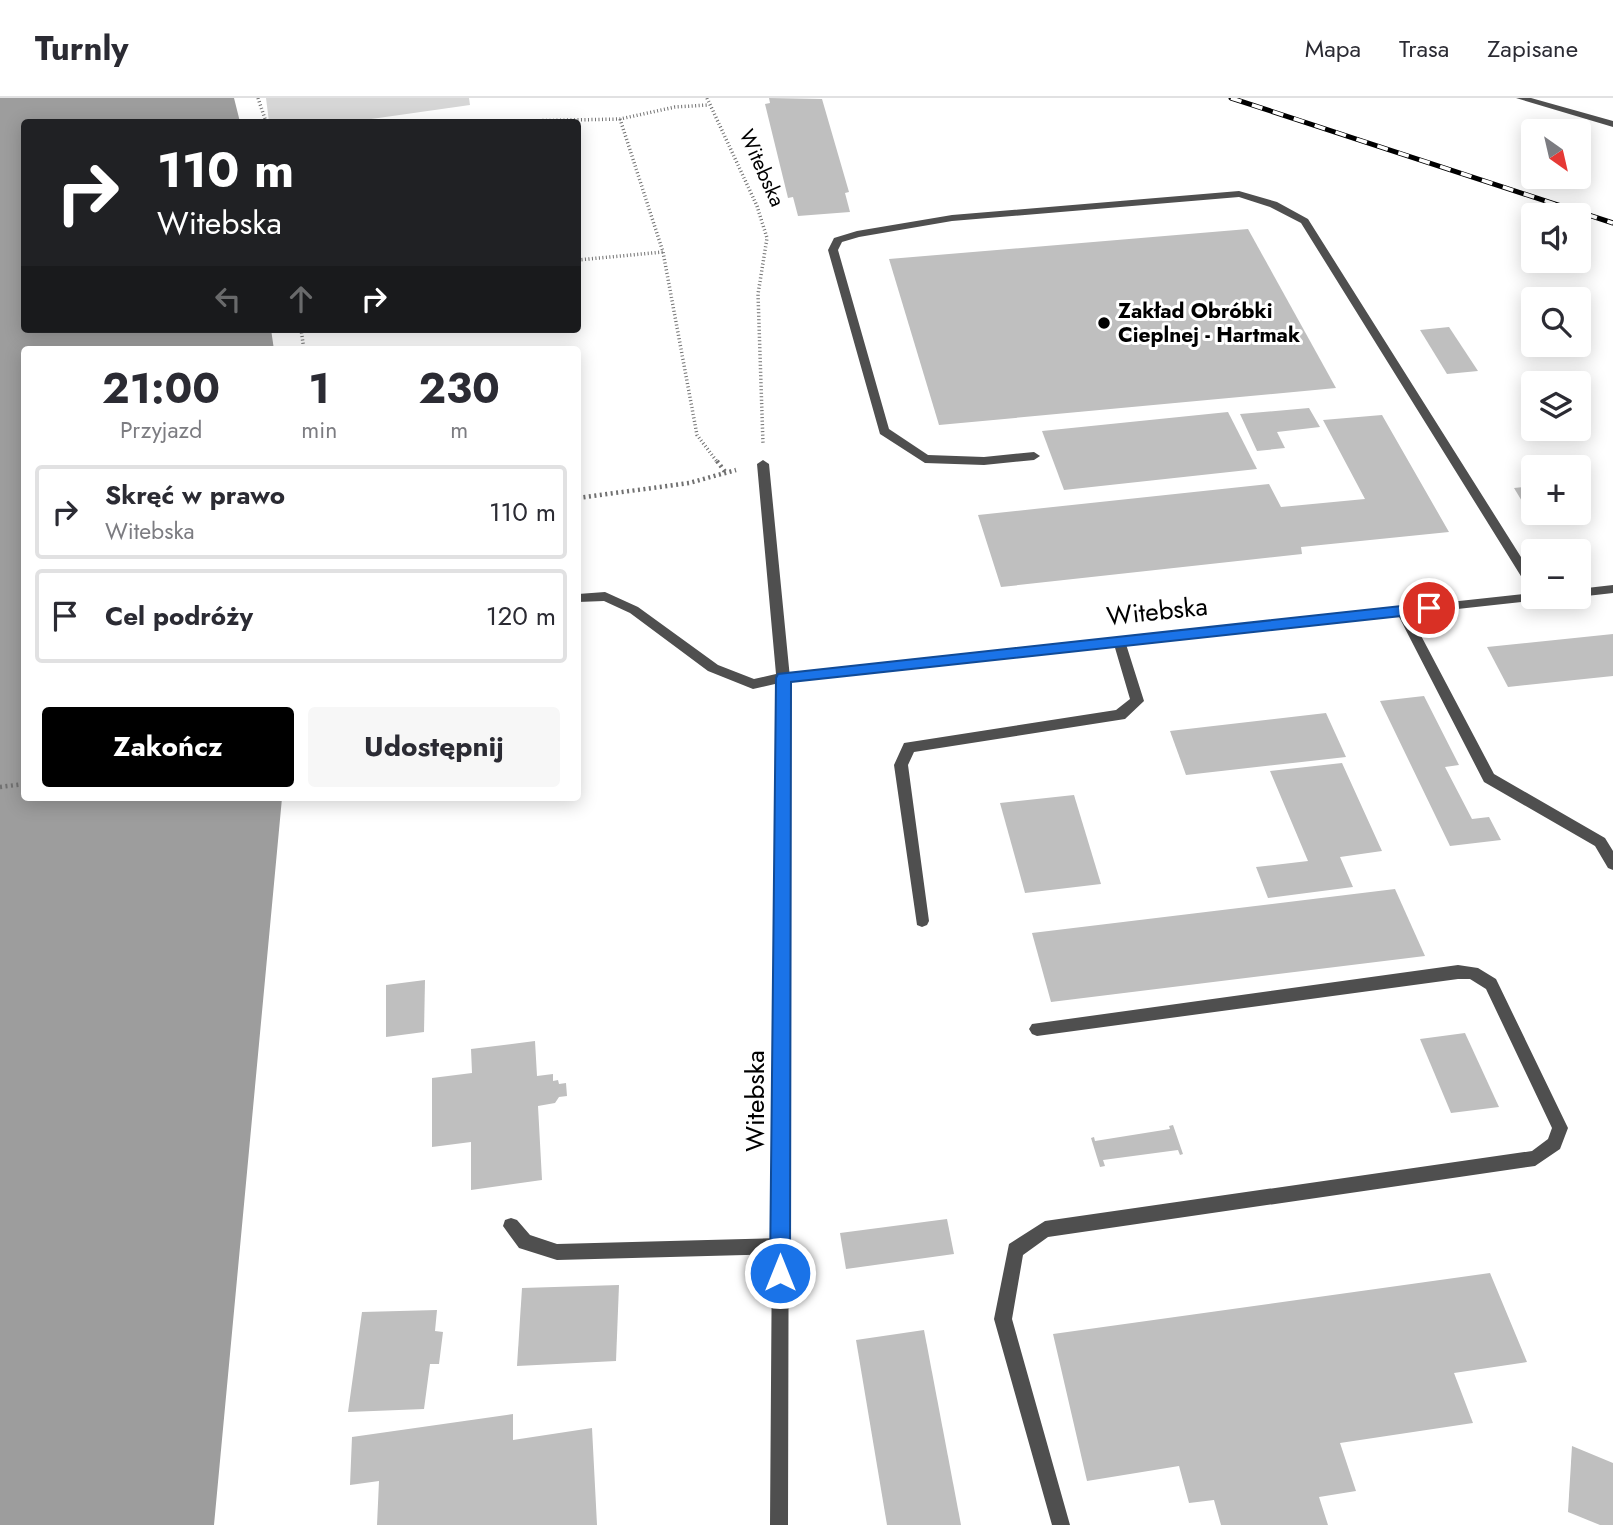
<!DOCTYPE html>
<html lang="pl">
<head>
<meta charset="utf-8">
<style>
  body { margin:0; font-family:Jost,sans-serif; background:#f7f7f7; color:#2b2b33; height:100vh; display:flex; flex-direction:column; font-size:26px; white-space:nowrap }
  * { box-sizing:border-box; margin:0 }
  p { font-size:23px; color:#7c7c81 }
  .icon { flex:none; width:38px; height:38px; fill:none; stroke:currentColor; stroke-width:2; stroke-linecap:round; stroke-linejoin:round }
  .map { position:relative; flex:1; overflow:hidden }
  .sheet { position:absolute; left:21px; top:248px; width:560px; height:455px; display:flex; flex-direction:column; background:#fff; border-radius:7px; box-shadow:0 4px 18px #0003 }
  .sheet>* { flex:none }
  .top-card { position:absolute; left:21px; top:21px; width:560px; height:214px; border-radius:7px; box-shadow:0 4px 18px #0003; background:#202124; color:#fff; overflow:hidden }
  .needle { width:46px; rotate:146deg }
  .controls { position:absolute; left:1521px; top:21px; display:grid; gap:14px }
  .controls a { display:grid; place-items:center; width:70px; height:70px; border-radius:7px; background:#fff; box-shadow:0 4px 18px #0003; font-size:35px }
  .pin { position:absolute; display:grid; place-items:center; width:60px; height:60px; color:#fff; margin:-30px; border:4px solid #fff; border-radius:50%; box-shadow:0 2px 7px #0007 }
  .me { position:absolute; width:77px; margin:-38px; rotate:0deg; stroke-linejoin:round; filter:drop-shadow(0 0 5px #0008) }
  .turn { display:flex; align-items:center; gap:24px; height:147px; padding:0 21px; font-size:32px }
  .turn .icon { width:91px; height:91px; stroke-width:2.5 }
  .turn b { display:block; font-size:49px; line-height:60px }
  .lanes { display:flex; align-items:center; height:66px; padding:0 21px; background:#0003; justify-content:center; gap:35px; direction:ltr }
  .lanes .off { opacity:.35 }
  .eta { display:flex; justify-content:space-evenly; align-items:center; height:119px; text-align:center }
  .eta b { font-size:42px; font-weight:700; line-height:49px }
  .cta { display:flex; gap:14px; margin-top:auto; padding:14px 21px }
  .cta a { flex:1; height:80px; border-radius:7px; background:#000; color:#fff; font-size:28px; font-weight:700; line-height:80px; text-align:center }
  .cta a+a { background:#f7f7f7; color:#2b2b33 }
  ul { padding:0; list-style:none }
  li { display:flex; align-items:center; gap:21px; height:94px; margin:0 14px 10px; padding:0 7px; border:4px solid #e1e1e2; border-radius:7px }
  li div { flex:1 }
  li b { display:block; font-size:26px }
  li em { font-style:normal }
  header { display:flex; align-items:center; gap:42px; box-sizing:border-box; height:98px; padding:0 35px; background:#fff; border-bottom:2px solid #e1e1e2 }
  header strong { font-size:33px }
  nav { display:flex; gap:38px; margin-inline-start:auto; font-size:24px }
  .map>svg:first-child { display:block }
  .green { fill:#d6d6d6 }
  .water { fill:#9d9d9d }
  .building { fill:#bfbfbf }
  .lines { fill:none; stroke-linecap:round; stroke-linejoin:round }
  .path-far1 { stroke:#717171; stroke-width:3.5; stroke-dasharray:1 2.5; stroke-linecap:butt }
  .path { stroke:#717171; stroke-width:4.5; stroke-dasharray:2 3.5; stroke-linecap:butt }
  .service { fill:#4f4f4f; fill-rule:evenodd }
  .minor { fill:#4f4f4f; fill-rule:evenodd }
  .tertiary { fill:#4f4f4f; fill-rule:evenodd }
  .rail-casing { stroke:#000; stroke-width:5 }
  .rail { stroke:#fff; stroke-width:3.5; stroke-dasharray:11; stroke-linecap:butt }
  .route { fill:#1a73e8; stroke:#114b97; stroke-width:2 }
  .poi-dot { fill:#000; stroke:#fff; stroke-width:2.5 }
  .labels { text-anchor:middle; stroke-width:6; stroke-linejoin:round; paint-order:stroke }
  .far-street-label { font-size:21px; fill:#000; stroke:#fff }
  .far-poi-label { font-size:21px; font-weight:bold; fill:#000; stroke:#fff; text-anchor:start }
  .street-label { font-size:26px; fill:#000; stroke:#fff }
</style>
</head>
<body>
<header>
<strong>Turnly</strong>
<nav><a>Mapa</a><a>Trasa</a><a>Zapisane</a></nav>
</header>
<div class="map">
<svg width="1613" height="1427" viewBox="0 0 1613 1427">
  <rect width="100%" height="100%" fill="#fff"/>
  <polygon class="green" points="266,0 469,0 470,7 350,24 269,24"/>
  <polygon class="water" points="0,0 234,0 240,24 24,24 24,231 271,231 274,252 24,252 24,700 282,700 214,1427 0,1427"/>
  <g class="building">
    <polygon points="769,0 822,1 849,94 845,95 850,114 798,118 793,99 788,100 765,6 770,5"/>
    <polygon points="1248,131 1336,290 939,327 889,161"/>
    <polygon points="1449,229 1478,273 1447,276 1420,232"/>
    <polygon points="1309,310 1320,329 1277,334 1285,350 1257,353 1240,316"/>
    <polygon points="1228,314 1257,371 1064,392 1042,333"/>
    <polygon points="1382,317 1449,434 1301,449 1302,456 1001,489 978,417 1269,386 1281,409 1365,401 1323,322"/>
    <polygon points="1533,388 1533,413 1528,413 1514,390"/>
    <polygon points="1613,536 1613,578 1508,589 1487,549"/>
    <polygon points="1424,598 1459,667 1445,669 1472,721 1489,719 1501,742 1450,748 1380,603"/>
    <polygon points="1326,615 1346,659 1186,677 1170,633"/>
    <polygon points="1342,665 1382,753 1340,759 1353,789 1268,800 1256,769 1308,763 1270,673"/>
    <polygon points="1074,697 1101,786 1025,795 1000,705"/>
    <polygon points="1395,791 1425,858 1051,904 1032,835"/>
    <polygon points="425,882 424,934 386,939 386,887"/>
    <polygon points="1465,935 1499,1009 1451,1015 1420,941"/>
    <polygon points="535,943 537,978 553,976 553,983 558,982 559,986 566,985 567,998 559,999 555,1005 538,1008 542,1082 471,1092 471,1044 432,1049 432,980 472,975 471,951"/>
    <polygon points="1173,1027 1183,1056 1180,1057 1178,1052 1103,1062 1105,1068 1100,1069 1091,1040 1094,1039 1095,1043 1170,1031 1169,1028"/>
    <polygon points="947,1121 954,1156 846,1171 840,1135"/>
    <polygon points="1490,1175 1527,1264 1454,1275 1473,1325 1340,1345 1356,1393 1319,1399 1328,1427 1221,1427 1214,1402 1189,1405 1179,1368 1087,1383 1053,1236"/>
    <polygon points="619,1187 616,1263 517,1268 522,1190"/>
    <polygon points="437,1212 435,1233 443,1234 439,1266 430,1266 424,1311 348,1314 362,1214"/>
    <polygon points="924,1232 961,1427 887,1427 856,1242"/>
    <polygon points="513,1316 513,1342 592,1330 597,1427 377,1427 379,1383 350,1387 352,1339"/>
    <polygon points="1572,1348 1613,1365 1613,1427 1600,1427 1568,1414"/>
  </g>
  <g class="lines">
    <g class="path-far1">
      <polyline points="258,0 266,24"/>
      <polyline points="707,0 757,108 767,140 758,196 763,346"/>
      <polyline points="620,21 663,154 697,337 718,365"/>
      <polyline points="476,24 620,21 675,9 708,7"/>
      <polyline points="578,162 663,154"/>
      <polyline points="301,231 304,252"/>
    </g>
    <g class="path">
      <polyline points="717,363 726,375"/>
      <polyline points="578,400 689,385 736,372"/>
      <polyline points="0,689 24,686"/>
    </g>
    <g class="service">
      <polygon points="1239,93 1277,104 1308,121 1533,478 1533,492 1529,491 1301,125 1270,109 1239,99 952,123 859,139 842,144 838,152 889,331 928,357 984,359 1034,354 1040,358 1034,362 984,367 925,365 880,336 828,152 834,140 857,133 952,117"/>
      <polygon points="763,362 769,366 790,580 788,583 753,591 708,573 630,515 604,503 578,504 578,496 605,494 638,509 718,567 754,581 776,576 757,366"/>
      <polygon points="1402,508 1408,513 1494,676 1605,740 1613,753 1613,772 1608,770 1595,748 1484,684 1396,513"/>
      <polygon points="1119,538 1125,543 1144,603 1125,621 914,654 908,667 929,823 927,827 922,829 917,827 894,667 904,645 1116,612 1130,601 1113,543"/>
      <polygon points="1458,867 1478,870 1496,881 1568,1030 1560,1051 1535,1068 1048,1139 1023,1157 1012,1221 1070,1427 1052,1427 994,1221 1009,1146 1045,1123 1532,1053 1548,1041 1552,1030 1486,891 1470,881 1458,881 1037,938 1032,936 1029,931 1032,926"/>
      <polygon points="511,1120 517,1122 530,1137 557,1146 780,1140 786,1142 789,1148 786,1154 780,1156 557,1162 519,1150 503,1128 505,1122"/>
    </g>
    <polygon class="minor" points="1516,0 1531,0 1613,23 1613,29"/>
    <g class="tertiary">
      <polygon points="1613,487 1613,495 1578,499 1576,499 1578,499 1578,491"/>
      <polygon points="1533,495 1533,499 1542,499 1540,502 790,584 788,1427 770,1427 776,580 778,577"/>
    </g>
    <defs>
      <polyline id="rail" points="1231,0 1613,125"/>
    </defs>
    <use href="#rail" class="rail-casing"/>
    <use href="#rail" class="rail"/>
  </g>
  <polygon class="route" points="1429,505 1436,510 1429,515 791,584 790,1175 787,1182 780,1185 773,1182 770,1175 776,580 778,576"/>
  <circle class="poi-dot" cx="1104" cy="225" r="7"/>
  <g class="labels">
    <g class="far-street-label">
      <text transform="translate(762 70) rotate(66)" y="7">Witebska</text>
    </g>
    <g class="far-poi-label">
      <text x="1118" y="220">Zakład Obróbki<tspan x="1118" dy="24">Cieplnej - Hartmak</tspan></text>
    </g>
    <g class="street-label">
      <text transform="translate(1157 513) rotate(-6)" y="9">Witebska</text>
      <text transform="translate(755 1003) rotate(-90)" y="9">Witebska</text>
    </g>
  </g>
</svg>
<div class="controls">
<a><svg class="needle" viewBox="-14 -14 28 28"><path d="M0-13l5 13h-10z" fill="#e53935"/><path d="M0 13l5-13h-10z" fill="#7c7c81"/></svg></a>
<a><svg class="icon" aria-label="sound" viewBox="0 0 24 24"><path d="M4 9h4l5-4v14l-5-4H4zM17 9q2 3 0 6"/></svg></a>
<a><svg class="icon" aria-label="search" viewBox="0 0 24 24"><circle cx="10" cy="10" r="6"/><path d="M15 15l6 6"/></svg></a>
<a><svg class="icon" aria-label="layers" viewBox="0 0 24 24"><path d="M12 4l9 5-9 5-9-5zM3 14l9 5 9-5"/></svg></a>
<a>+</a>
<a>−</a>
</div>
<div class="pin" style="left:1429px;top:510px;background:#d93025"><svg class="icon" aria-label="arrive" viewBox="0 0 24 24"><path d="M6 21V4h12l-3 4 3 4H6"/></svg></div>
<svg class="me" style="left:780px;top:1175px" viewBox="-20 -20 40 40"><circle r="17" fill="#1a73e8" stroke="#fff" stroke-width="3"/><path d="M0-11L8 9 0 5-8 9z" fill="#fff"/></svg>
<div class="top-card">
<div class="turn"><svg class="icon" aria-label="right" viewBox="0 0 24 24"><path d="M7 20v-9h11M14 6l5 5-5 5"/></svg><div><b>110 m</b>Witebska</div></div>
<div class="lanes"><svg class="icon off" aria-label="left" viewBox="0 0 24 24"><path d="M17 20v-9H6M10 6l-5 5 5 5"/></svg><svg class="icon off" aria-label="ahead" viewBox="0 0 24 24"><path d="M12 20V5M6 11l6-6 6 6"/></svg><svg class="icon" aria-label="right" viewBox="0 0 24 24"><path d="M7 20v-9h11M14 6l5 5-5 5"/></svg></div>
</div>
<section class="sheet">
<div class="eta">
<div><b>21:00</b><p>Przyjazd</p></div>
<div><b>1</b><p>min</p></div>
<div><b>230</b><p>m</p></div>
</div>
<ul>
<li><svg class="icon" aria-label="right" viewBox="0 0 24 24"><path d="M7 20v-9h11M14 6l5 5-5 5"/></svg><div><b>Skręć w prawo</b><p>Witebska</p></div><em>110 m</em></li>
<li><svg class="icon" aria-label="arrive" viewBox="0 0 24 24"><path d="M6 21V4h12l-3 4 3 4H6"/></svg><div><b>Cel podróży</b></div><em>120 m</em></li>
</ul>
<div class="cta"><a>Zakończ</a><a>Udostępnij</a></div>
</section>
</div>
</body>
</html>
